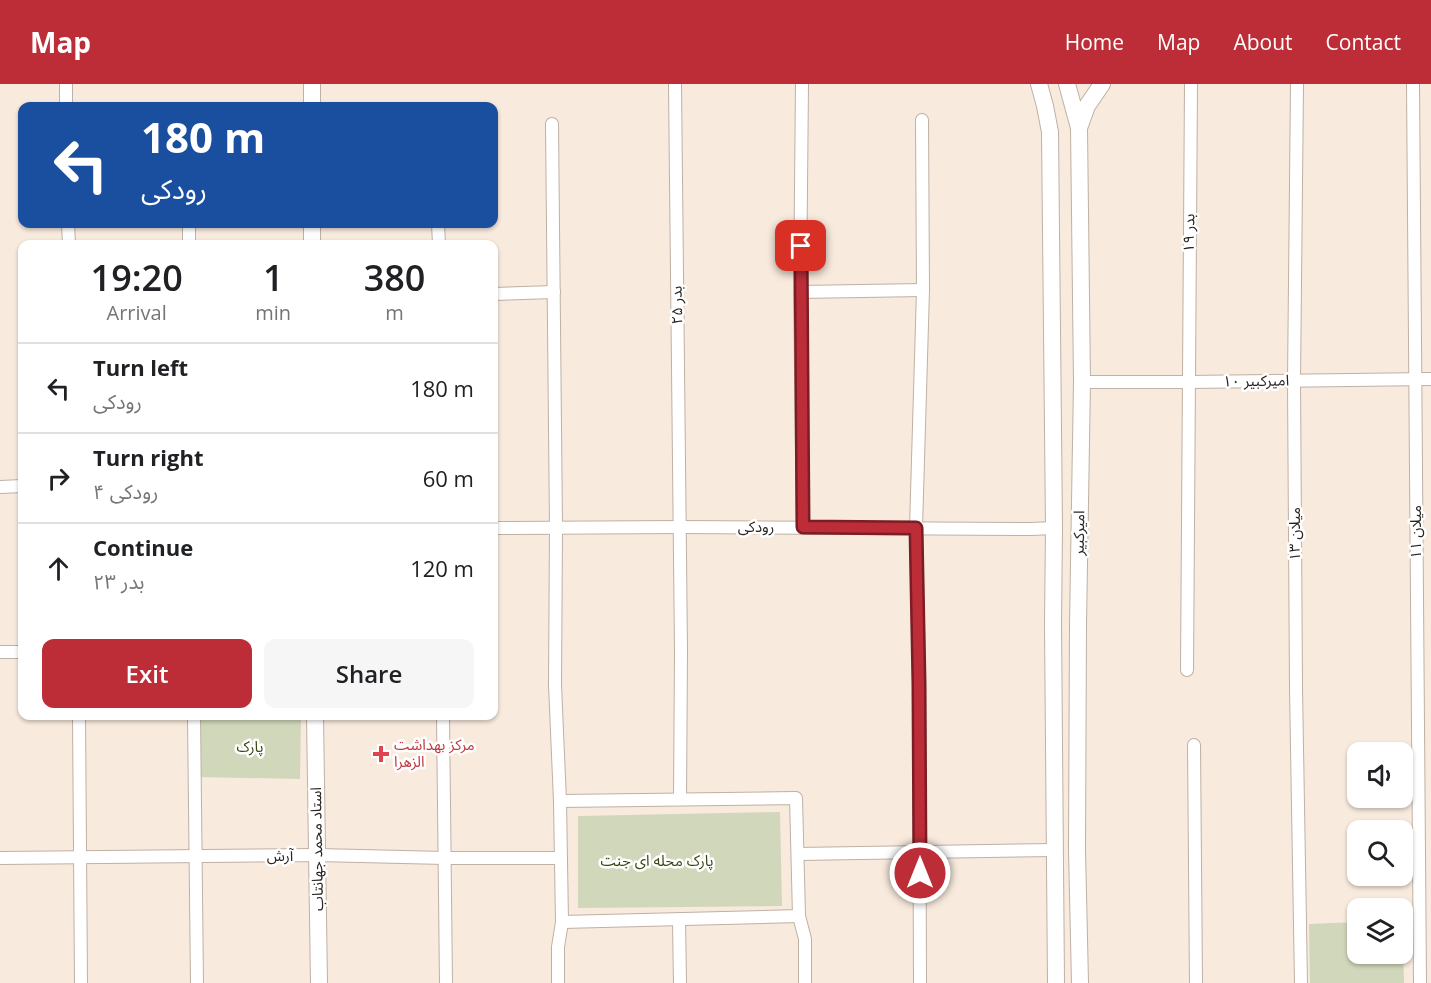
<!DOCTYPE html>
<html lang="en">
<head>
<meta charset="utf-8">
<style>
  body { margin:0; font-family:"Open Sans","Noto Sans Arabic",sans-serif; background:#f6f6f6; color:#202124; height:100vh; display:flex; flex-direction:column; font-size:22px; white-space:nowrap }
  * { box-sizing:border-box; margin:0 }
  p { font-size:20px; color:#757577 }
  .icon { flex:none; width:33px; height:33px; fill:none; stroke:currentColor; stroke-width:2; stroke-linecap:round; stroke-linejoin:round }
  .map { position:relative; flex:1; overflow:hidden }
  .side { position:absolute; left:18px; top:156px; width:480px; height:480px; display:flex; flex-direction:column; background:#fff; border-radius:12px; box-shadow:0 2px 4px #0004 }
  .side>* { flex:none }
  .banner { position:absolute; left:18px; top:18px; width:480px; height:126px; border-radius:12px; box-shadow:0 2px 4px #0004; background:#1a4fa0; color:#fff; overflow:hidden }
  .fabs { position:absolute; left:1347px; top:658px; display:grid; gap:12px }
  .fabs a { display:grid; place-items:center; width:66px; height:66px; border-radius:12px; background:#fff; box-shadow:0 2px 4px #0004; font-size:30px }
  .pin { position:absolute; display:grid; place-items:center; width:51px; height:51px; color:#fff; margin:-26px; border-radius:12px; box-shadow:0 3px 9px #0006 }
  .me { position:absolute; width:66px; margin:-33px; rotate:0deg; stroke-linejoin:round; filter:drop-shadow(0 0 4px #0008) }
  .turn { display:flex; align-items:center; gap:21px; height:126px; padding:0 24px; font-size:27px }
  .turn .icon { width:78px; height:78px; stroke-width:2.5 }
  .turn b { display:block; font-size:42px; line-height:51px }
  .eta { display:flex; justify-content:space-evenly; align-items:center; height:102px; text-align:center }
  .eta b { font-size:36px; font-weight:600; line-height:42px }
  .action { display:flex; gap:12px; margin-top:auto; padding:12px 24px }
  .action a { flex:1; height:69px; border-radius:12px; background:#bd2d37; color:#fff; font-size:24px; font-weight:600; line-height:69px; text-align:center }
  .action a+a { background:#f6f6f6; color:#202124 }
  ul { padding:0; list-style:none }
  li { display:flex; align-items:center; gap:18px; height:90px; padding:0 24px; border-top:2px solid #e0e0e0 }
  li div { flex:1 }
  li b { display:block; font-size:22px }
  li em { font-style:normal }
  header { display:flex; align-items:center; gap:36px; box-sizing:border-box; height:84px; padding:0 30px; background:#bd2d37; color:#fff }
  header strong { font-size:28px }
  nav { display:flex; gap:33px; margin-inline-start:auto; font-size:21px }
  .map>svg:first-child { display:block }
  .green { fill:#d1d7ba }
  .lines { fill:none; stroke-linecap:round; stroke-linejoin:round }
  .minor-casing { stroke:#beb1a5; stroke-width:14 }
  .tertiary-casing { stroke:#beb1a5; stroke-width:18 }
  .minor { stroke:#fff; stroke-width:12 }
  .tertiary { stroke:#fff; stroke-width:16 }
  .route-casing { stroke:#7b1d24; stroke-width:15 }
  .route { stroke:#bd2d37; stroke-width:10 }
  .health-dot { fill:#e0444e; stroke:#fff; stroke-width:2 }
  .labels { text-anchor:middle; stroke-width:5; stroke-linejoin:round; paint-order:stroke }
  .street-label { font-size:15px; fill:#292420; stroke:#fff }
  .health-label { font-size:15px; fill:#be3a42; stroke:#fff; text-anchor:start }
  .park-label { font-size:15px; fill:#3b4311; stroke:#fff }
</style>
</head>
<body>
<header>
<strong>Map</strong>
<nav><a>Home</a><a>Map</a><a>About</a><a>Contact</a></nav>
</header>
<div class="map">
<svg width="1431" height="899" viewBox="0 0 1431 899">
  <rect width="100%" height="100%" fill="#f8eadd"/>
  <g class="green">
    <polygon points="199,632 301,632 300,695 199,693"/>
    <polygon points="780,728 782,822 578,824 578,732"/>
    <polygon points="1357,838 1358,870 1402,870 1403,855 1404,899 1310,899 1309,840"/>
  </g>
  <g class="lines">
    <defs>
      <g id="minor">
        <polyline points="66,0 66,22"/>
        <polyline points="675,0 681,567 680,715"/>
        <polyline points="802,0 800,208 803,443"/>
        <polyline points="1297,0 1294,297 1296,604 1301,899"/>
        <polyline points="1413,0 1420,899"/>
        <polyline points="552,40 556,444 555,601 560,717"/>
        <polyline points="68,140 69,160"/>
        <polyline points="189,140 189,160"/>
        <polyline points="438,140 439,160"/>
        <polyline points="800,208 923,206"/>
        <polyline points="494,210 554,208"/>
        <polyline points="1082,298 1188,298 1431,295"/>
        <polyline points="0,403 22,402"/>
        <polyline points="494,444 680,443 1031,445 1054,444"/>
        <polyline points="0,568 22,568"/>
        <polyline points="1187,586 1191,0"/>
        <polyline points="79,632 81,899"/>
        <polyline points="194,632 197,899"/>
        <polyline points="443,632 446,899"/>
        <polyline points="1194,661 1196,899"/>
        <polygon points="796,714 799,832 562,838 560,717"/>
        <polyline points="798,770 1055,766"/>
        <polyline points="0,774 318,771 445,774 561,774"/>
        <polyline points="799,832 805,855 805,899"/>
        <polyline points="679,836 680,899"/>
        <polyline points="558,899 558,863 562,838"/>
        <polyline points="920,899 919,600 916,444 923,206 922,36"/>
      </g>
      <g id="tertiary">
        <polyline points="1039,0 1045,22 1050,48 1054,444 1053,540 1056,899"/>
        <polyline points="1067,0 1079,44 1082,298 1078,540 1077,766 1080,899"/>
        <polyline points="312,22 312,0"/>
        <polyline points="1079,44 1087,22 1102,0"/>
        <polyline points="312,160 312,140"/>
        <polyline points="315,632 319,899"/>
      </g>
    </defs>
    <use href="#minor" class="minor-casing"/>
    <use href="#tertiary" class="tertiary-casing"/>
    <use href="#minor" class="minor"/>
    <use href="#tertiary" class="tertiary"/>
  </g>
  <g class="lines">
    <defs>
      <polyline id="route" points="801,162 803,443 916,444 919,600 920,789"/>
    </defs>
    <use href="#route" class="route-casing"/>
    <use href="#route" class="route"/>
  </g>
  <path class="health-dot" d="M378 661h6v6h6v6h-6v6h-6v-6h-6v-6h6z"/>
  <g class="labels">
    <g class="street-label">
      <text transform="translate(1189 149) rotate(-89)" y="5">بدر ۱۹</text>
      <text transform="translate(677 221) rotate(-91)" y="5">بدر ۲۵</text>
      <text transform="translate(1256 297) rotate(-1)" y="5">امیرکبیر ۱۰</text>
      <text x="756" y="448">رودکی</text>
      <text transform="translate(1416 448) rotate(-90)" y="5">میلان ۱۱</text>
      <text transform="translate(1079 449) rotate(-89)" y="5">امیرکبیر</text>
      <text transform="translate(1295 450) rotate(-90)" y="5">میلان ۱۳</text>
      <text transform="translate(317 765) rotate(-91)" y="5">استاد محمد جهانتاب</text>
      <text x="280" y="777">آرش</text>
    </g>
    <g class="health-label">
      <text x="394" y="666">مرکز بهداشت<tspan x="394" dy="17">الزهرا</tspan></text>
    </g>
    <g class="park-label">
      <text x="250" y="668">پارک</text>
      <text x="657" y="782">پارک محله ای جنت</text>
    </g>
  </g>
</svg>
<div class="fabs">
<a><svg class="icon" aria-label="sound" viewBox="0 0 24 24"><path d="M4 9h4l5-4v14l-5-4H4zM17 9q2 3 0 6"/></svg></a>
<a><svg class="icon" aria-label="search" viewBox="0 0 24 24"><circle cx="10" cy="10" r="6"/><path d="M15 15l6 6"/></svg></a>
<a><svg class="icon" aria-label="layers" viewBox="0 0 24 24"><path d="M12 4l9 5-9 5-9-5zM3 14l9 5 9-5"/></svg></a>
</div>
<div class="pin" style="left:801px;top:162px;background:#d93025"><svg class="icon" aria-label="arrive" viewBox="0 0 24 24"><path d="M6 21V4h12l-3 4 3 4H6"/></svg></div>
<svg class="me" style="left:920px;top:789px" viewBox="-20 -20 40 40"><circle r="17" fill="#bd2d37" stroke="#fff" stroke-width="3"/><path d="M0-11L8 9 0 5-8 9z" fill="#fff"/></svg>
<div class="banner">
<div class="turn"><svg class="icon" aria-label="left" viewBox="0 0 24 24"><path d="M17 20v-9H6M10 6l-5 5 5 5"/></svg><div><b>180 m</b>رودکی</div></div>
</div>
<section class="side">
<div class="eta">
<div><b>19:20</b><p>Arrival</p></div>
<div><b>1</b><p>min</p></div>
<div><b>380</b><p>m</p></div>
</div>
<ul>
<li><svg class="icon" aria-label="left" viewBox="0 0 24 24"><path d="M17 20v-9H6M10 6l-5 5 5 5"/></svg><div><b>Turn left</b><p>رودکی</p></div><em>180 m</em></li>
<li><svg class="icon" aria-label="right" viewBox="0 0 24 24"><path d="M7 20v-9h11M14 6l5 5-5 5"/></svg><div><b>Turn right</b><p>رودکی ۴</p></div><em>60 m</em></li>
<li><svg class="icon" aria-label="ahead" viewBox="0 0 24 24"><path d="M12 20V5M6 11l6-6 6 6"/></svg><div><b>Continue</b><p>بدر ۲۳</p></div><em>120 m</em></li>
</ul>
<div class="action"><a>Exit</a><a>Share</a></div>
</section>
</div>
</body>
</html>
